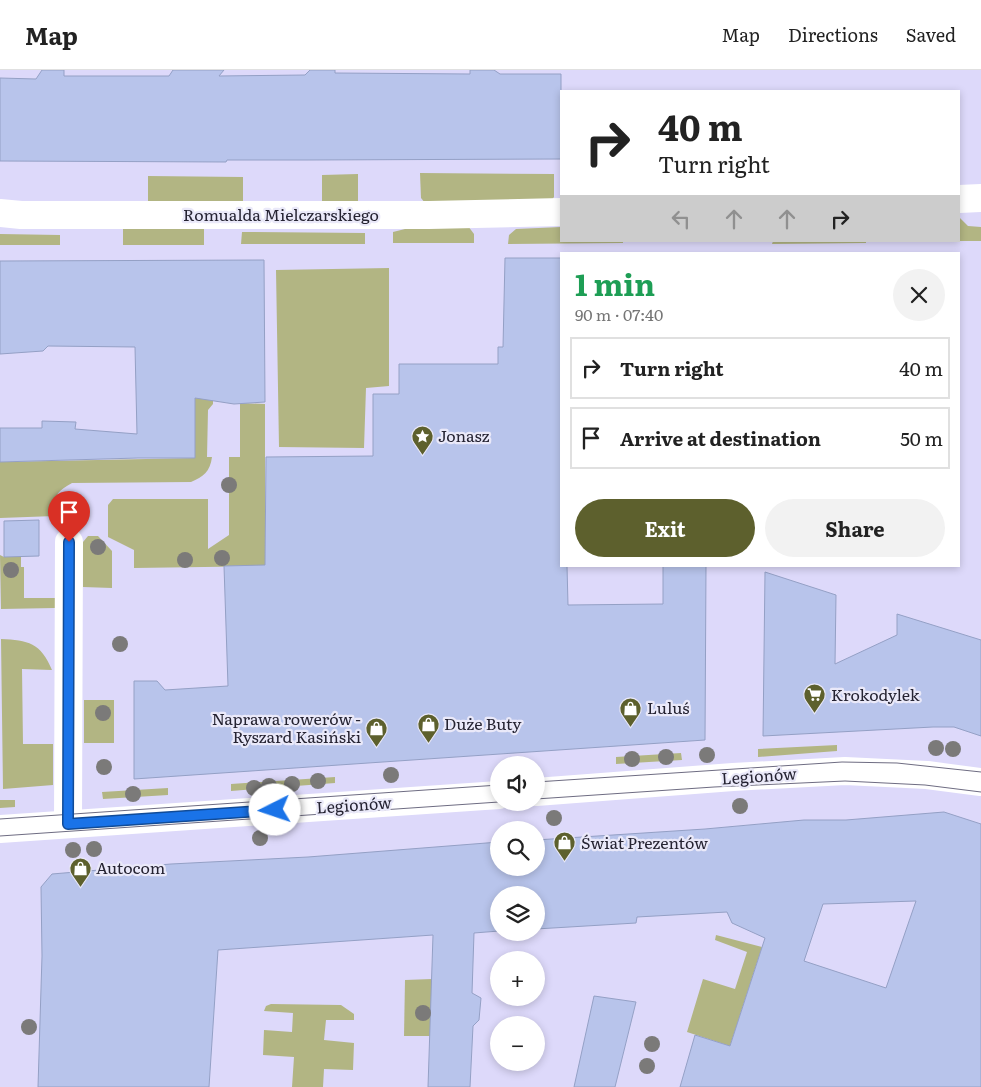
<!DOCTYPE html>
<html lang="en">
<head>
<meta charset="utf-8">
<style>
  body { margin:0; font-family:Literata,serif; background:#f2f2f2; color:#222; height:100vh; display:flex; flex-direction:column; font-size:19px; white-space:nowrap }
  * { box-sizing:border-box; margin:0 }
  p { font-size:16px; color:#767676 }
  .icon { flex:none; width:28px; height:28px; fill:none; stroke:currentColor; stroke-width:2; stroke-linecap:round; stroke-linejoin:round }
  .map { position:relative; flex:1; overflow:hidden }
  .side { position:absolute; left:560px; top:182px; width:400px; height:315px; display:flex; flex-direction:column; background:#fff; border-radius:0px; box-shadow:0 2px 8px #0003 }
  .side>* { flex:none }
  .banner { position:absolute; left:560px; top:20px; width:400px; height:152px; border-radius:0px; box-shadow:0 2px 8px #0003; background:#fff; color:#222; overflow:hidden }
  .fabs { position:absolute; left:490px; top:686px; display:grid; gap:10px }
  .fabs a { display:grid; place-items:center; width:55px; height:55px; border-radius:50%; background:#fff; box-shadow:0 2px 8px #0003; font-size:25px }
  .pin { position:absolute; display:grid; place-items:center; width:42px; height:42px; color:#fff; margin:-51px -21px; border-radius:50% 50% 50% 0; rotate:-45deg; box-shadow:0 0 5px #0007 }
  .pin .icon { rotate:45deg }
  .me { position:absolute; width:55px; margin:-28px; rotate:266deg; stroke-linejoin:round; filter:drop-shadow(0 0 4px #0008) }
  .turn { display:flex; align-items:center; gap:18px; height:105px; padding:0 15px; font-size:22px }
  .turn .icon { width:65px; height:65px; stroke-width:2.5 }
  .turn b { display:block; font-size:35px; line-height:42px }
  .lanes { display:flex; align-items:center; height:48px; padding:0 15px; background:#0003; justify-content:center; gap:25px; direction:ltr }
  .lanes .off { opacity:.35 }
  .round { display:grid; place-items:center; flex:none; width:52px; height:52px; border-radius:26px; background:#f2f2f2 }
  .overview { display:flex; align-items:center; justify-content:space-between; height:85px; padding:0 15px }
  h1 { font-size:30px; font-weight:700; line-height:38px; color:#1e9e55 }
  .button { display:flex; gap:10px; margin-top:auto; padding:10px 15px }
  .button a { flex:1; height:58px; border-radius:30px; background:#5d602d; color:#fff; font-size:20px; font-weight:700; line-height:58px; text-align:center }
  .button a+a { background:#f2f2f2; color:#222 }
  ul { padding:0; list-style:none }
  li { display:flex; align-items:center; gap:15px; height:62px; margin:0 10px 8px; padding:0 5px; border:2px solid #e0e0e0; border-radius:0px }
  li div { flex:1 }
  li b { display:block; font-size:19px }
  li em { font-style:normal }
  header { display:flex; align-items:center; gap:30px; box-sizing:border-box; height:70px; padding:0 25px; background:#fff; border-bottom:1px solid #e0e0e0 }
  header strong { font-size:24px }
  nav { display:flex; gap:28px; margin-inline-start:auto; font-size:18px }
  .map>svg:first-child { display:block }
  .green { fill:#b2b583 }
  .building { fill:#b8c4eb; stroke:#94a0c5; fill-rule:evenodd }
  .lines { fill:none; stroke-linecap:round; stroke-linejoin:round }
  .minor { stroke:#fff; stroke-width:28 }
  .tram { stroke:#6e6c82; stroke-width:1 }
  .tree { fill:#7b7a79 }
  .route-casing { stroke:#114b97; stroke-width:12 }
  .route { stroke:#1a73e8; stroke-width:9 }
  .labels { text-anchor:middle; stroke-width:4.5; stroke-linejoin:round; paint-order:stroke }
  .street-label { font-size:16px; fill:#252332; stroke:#eae9f9 }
  .poi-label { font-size:16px; fill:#252332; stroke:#eae9f9; text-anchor:start }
</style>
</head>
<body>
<header>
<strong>Map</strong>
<nav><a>Map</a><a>Directions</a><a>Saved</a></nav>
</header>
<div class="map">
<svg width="981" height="1017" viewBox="0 0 981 1017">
  <rect width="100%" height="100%" fill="#ddd9fa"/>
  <g class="green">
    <polygon points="420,103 554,104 554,127 551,131 425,133 421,128"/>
    <polygon points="358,104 358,133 322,132 322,105"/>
    <polygon points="148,106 243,107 243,131 153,134 148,131"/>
    <polygon points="959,147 968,156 981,157 981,171 959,171"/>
    <polygon points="417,156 468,156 474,164 474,173 393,173 393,162"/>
    <polygon points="561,157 561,171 623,171 623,173 508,174 509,165 516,159"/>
    <rect x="123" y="159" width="81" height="16"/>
    <polygon points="242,162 365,163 365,174 241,174"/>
    <polygon points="0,164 60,165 60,175 0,175"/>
    <polygon points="773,171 866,171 866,173 772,174"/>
    <polygon points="389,198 389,316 366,318 364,378 279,377 276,200"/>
    <path d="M213,323V334L208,340L207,387H212C210,402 203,407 191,412L72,413C55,422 53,428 55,446L0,448V392L195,388V326Z"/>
    <polygon points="240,333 265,334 265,496 134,498 134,480 108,467 108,435 113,429 208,429 208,479 229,465 229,387 240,387"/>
    <polygon points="88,466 98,466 112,481 112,518 83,517 83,472"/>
    <polygon points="0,485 4,487 21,486 21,497 24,497 24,528 55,528 55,538 1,539"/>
    <path d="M1,569C28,570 41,573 52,600L22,599L23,674H53V715L3,719Z"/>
    <rect x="84" y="630" width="30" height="43"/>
    <polygon points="837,675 837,681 758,687 758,679"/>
    <polygon points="681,683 682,690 616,694 616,687"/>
    <polygon points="335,707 335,713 231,721 231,714"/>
    <polygon points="168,718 168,725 103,729 102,722"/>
    <polygon points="0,730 15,730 15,737 0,738"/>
    <polygon points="716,865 762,877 730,976 687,962 703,909 735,919 747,882 715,870"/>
    <polygon points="432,909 430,966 404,966 405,910"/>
    <polygon points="271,934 341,935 354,944 354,950 326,950 324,970 354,973 353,1000 324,999 323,1017 292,1017 294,987 263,985 264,960 292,962 293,943 264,941 266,936"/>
  </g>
  <g class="building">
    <polygon points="42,0 64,0 64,6 169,6 173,0 224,0 219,6 305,5 310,0 335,0 335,3 470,4 470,0 494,0 500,4 561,4 561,89 308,90 227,90 226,92 0,91 0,8 36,9"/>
    <polygon points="505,188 561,188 561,496 567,496 568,535 663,534 663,496 706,496 705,670 134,709 134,611 157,611 165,620 228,616 224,496 265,495 266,387 373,386 373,324 399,324 399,294 498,294 498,277 503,277"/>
    <polygon points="264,190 265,332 234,334 195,328 195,388 138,388 0,392 0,358 42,358 42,351 76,352 75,359 137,364 135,277 48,276 43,281 0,284 0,191"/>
    <polygon points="39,450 39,486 4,487 4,451"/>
    <polygon points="765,502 836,525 835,594 897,565 897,544 981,570 981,666 954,657 933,657 763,666"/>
    <path d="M944,742L981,754V1017H680L695,965L730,976L765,868L732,853L727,842L637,847L636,853L536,859V825H499V861L474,863L472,923L481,928L479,950L473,956L470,1017H428L433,865L218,880L209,1017H38L42,886L41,817L52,804L171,794L308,787L499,772V798H536V770L705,759L804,750H846ZM916,831L886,918L804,891L823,834Z"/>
    <polygon points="594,926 636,932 615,1017 574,1017"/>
  </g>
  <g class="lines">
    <g class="minor">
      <polyline points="959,129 981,128"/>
      <polyline points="0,143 21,145 429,145 561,142"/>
      <polyline points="536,722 733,707 845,701 927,705 981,712"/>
      <polyline points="68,754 69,472"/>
      <polyline points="0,759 499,725"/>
    </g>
    <g class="tram">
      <polyline points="536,712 842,692 897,693 981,702"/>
      <polyline points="536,729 714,717 845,711 925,715 981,722"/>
      <polyline points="0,749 499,715"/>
      <polyline points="0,766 499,732"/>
    </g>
  </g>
  <g class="tree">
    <circle cx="229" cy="415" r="8"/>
    <circle cx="77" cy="434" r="8"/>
    <circle cx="98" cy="477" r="8"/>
    <circle cx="222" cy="488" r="8"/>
    <circle cx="185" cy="490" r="8"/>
    <circle cx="11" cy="500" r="8"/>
    <circle cx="120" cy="574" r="8"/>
    <circle cx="103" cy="643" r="8"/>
    <circle cx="936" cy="678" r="8"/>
    <circle cx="953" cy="679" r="8"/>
    <circle cx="707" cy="685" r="8"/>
    <circle cx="666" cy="687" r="8"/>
    <circle cx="632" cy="689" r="8"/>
    <circle cx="104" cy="697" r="8"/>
    <circle cx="391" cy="705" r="8"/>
    <circle cx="318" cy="711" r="8"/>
    <circle cx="292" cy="714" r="8"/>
    <circle cx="269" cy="716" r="8"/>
    <circle cx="254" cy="718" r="8"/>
    <circle cx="133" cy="724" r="8"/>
    <circle cx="740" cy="736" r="8"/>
    <circle cx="554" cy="748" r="8"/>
    <circle cx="260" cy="768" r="8"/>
    <circle cx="94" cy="779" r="8"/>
    <circle cx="73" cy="780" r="8"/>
    <circle cx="423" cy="943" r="8"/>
    <circle cx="29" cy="957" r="8"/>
    <circle cx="652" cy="974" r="8"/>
    <circle cx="647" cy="996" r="8"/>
  </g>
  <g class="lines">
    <defs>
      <polyline id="route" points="69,472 68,754 275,740"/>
    </defs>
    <use href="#route" class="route-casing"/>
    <use href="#route" class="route"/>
  </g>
  <defs>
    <symbol id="sight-pin" viewBox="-11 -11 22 30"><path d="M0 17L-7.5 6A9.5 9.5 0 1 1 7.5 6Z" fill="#5d602d" stroke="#eae9f9"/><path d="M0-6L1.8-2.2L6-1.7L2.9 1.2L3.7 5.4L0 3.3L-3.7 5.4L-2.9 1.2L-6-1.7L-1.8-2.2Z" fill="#fff"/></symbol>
    <symbol id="supermarket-pin" viewBox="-11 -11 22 30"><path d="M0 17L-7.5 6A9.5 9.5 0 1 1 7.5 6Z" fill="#5d602d" stroke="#eae9f9"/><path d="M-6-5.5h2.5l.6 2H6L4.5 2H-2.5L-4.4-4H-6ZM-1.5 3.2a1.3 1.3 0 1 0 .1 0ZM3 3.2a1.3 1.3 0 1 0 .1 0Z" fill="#fff"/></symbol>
    <symbol id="shop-pin" viewBox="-11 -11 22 30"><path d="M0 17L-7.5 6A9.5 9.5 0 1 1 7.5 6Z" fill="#5d602d" stroke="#eae9f9"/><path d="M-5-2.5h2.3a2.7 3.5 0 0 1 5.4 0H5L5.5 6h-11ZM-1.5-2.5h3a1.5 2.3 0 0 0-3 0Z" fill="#fff"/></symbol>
  </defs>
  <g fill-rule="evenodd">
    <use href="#sight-pin" x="410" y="354" width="25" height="34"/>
    <use href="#supermarket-pin" x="802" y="612" width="25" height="34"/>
    <use href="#shop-pin" x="618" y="626" width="25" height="34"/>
    <use href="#shop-pin" x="416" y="642" width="25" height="34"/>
    <use href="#shop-pin" x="364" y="646" width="25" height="34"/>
    <use href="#shop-pin" x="552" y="760" width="25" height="34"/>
    <use href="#shop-pin" x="68" y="786" width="25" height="34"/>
  </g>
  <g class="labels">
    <g class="street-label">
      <text x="281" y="151">Romualda Mielczarskiego</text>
      <text transform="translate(759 706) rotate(-4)" y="6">Legionów</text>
      <text transform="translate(354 735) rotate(-4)" y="6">Legionów</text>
    </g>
    <g class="poi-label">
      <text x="438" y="372">Jonasz</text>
      <text x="831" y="631">Krokodylek</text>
      <text x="647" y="644">Luluś</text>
      <text x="361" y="655" text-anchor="end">Naprawa rowerów -<tspan x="361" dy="18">Ryszard Kasiński</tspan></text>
      <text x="444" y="660">Duże Buty</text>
      <text x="581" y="779">Świat Prezentów</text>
      <text x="96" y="804">Autocom</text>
    </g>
  </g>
</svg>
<div class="fabs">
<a><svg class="icon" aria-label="sound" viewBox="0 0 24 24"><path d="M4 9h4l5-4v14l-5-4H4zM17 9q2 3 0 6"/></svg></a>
<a><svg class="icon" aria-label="search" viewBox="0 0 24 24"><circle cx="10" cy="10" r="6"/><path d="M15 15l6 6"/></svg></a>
<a><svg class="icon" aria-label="layers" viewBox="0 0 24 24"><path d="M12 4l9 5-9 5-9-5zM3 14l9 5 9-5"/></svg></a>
<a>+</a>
<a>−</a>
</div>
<div class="pin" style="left:69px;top:472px;background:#d93025"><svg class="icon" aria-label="arrive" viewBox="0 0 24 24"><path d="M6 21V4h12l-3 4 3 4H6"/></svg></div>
<svg class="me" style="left:275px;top:740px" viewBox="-20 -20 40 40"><circle r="19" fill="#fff"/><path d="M0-13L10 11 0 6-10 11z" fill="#1a73e8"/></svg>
<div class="banner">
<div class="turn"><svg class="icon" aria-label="right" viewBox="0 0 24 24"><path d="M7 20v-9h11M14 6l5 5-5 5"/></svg><div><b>40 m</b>Turn right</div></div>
<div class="lanes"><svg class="icon off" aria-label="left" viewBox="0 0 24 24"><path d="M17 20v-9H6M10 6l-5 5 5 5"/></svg><svg class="icon off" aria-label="ahead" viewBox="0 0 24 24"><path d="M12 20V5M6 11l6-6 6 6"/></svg><svg class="icon off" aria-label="ahead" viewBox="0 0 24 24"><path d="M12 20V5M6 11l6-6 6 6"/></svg><svg class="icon" aria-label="right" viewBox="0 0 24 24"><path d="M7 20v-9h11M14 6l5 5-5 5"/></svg></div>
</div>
<section class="side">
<div class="overview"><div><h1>1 min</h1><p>90 m · 07:40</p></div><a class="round"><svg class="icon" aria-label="close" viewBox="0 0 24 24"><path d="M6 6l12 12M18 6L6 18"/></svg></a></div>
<ul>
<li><svg class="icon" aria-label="right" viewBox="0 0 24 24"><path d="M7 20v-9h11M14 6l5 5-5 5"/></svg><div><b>Turn right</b></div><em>40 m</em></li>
<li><svg class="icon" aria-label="arrive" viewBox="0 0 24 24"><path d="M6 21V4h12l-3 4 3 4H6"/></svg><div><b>Arrive at destination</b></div><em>50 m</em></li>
</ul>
<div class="button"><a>Exit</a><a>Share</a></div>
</section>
</div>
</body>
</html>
